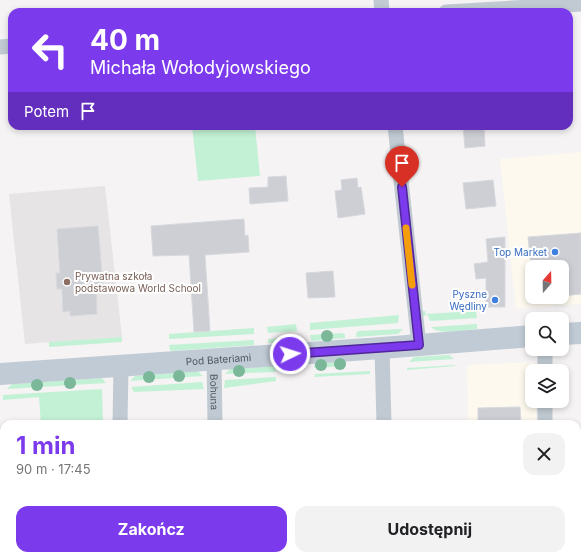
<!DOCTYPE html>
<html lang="pl">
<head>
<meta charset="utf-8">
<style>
  body { margin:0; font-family:Inter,sans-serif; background:#f2f2f2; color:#202124; height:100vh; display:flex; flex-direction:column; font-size:15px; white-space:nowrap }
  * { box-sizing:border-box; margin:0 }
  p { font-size:13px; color:#757577 }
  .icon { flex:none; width:22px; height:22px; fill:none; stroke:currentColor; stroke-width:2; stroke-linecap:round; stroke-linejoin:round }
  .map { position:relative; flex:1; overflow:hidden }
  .side { position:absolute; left:0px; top:420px; width:581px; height:140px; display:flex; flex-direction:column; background:#fff; border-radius:12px 12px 0 0; box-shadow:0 2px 6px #0003 }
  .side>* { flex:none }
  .guide { position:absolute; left:8px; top:8px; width:565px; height:122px; border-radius:12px; box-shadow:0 2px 6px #0003; background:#7c3aed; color:#fff; overflow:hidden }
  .needle { width:26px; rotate:20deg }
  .buttons { position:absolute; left:525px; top:260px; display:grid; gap:8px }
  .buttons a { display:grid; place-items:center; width:44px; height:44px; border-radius:8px; background:#fff; box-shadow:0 2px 6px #0003; font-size:20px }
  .pin { position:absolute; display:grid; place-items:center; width:34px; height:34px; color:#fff; margin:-41px -17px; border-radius:50% 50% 50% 0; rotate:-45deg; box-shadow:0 0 4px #0007 }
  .pin .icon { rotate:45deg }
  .me { position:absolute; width:44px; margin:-22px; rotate:86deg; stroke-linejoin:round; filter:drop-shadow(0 0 3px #0008) }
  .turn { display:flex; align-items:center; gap:14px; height:84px; padding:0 16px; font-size:18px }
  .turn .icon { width:52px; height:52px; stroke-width:2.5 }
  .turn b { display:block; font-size:28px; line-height:34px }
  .then { display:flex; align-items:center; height:38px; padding:0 16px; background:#0003; gap:8px; font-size:15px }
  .round { display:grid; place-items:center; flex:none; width:42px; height:42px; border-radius:12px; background:#f2f2f2 }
  .head { display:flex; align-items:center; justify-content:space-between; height:68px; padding:0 16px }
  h1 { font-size:24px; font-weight:700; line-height:30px; color:#7c3aed }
  .button { display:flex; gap:8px; margin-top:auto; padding:8px 16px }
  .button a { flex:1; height:46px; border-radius:12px; background:#7c3aed; color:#fff; font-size:16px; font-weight:700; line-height:46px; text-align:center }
  .button a+a { background:#f2f2f2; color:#202124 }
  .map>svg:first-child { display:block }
  .commercial { fill:#fdf9ef; fill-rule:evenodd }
  .education { fill:#e6e4e5 }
  .green { fill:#c3f1d5 }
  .building { fill:#cdcfd5; stroke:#d7d9de }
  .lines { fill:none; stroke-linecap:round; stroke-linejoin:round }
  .street { stroke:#c1cad2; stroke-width:15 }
  .secondary { stroke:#c1cbd6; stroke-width:22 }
  .tree { fill:#7bb799 }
  .route-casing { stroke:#51269a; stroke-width:10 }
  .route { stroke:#7c3aed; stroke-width:7 }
  .slow { stroke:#f59e0b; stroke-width:7 }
  .shop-dot { fill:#3f7fe0; stroke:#fff; stroke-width:1.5 }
  .education-dot { fill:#8d6e63; stroke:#fff; stroke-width:1.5 }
  .labels { text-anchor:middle; stroke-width:4; stroke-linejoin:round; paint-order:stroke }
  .shop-label { font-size:10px; fill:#366cbe; stroke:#fff; text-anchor:end }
  .education-label { font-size:10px; fill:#785e54; stroke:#fff; text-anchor:start }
  .street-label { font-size:10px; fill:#4a5661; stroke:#fff }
</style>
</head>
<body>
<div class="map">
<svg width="581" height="560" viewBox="0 0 581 560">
  <rect width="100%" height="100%" fill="#f5f3f3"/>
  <g class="commercial">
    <path d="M581,152V304L516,309L500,159ZM532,267H562V297H532Z"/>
    <polygon points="535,362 535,371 532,371 532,401 536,401 536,424 468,424 467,365"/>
  </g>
  <polygon class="education" points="105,186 122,337 25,344 9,194"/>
  <g class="green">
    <polygon points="192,126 255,126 260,176 198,181"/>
    <polygon points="420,311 425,311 426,314 476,311 477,318 430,321 428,315 421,316"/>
    <polygon points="399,315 398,323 310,330 310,323"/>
    <polygon points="296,324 297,331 268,333 267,327"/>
    <path d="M477,324V329H476C465,330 439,336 431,327Z"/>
    <polygon points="254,328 254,334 169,339 169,334"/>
    <polygon points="403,329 398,334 356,337 356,334 358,331"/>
    <polygon points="342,333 345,335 345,338 312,341 311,340 310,335"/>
    <polygon points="122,337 122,342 49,347 49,342"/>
    <polygon points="297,337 296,342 268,343 268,339"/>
    <polygon points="254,340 254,345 172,351 170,350 169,345"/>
    <polygon points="449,355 454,359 409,362 414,357"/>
    <polygon points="346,361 345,366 314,368 315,363"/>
    <polygon points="455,365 455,366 407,370 407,368"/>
    <polygon points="273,366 275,368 276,372 225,374 230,369"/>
    <polygon points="198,371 203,376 130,381 135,376"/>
    <polygon points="370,371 370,374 314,377 315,374"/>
    <polygon points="276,377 276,381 224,388 225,380"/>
    <polygon points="102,378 106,383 7,389 12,384"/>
    <polygon points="202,382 204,389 134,392 131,387"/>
    <polygon points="102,389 103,424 41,424 39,397 3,400 3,395"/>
    <polygon points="46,556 104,556 104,560 47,560"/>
  </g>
  <g class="building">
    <polygon points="463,126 484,126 485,146 465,148"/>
    <polygon points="286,176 288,201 250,204 249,188 268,187 268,177"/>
    <polygon points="357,178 358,188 361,187 365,214 338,218 335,191 342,190 341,180"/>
    <polygon points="493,180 496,206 466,209 463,183"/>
    <polygon points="244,219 245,236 248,235 249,252 205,255 210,331 194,332 189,255 153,256 151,226"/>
    <polygon points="98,226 103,286 96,287 97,314 70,316 70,311 63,312 62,289 57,289 56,273 60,273 57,229"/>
    <polygon points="581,233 581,294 562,296 562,267 531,267 528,237"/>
    <polygon points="505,237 505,307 486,307 486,278 476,279 474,264 488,262 486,239"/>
    <polygon points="333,271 335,297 308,298 306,273"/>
    <polygon points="520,407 521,424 478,424 478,408"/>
  </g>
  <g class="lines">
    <g class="street">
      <polyline points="381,0 382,12"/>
      <polyline points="446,12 581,4"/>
      <polyline points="0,47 12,46"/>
      <polyline points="395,126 419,345"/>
      <polyline points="382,348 384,424"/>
      <path id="s1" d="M214,359L215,424"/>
      <polyline points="545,371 545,349"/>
      <polyline points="120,424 121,366"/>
      <polyline points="545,424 545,401"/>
      <polyline points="216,556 216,560"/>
      <polyline points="387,556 387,560"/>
      <polyline points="117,560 117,556"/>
      <polyline points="544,560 544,556"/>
    </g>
    <g class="secondary">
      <polyline points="562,334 581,333"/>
      <path id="s2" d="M0,374L382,348L532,336"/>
    </g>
  </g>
  <g class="tree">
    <circle cx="327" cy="336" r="6"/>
    <circle cx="340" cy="364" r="6"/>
    <circle cx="321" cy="365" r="6"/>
    <circle cx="239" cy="371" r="6"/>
    <circle cx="179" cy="376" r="6"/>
    <circle cx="149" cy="377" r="6"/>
    <circle cx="70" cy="383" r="6"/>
    <circle cx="37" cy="385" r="6"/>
  </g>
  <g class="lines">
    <defs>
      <polyline id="route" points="290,354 419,345 402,187"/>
    </defs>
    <use href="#route" class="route-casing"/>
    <use href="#route" class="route"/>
    <polyline class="slow" points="406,228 412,285"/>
  </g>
  <g class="shop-dot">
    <circle cx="555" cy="252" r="4"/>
    <circle cx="495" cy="300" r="4"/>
  </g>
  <circle class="education-dot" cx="67" cy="282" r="4"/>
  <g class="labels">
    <g class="shop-label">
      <text x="547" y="256">Top Market</text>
      <text x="487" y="298">Pyszne<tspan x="487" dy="12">Wędliny</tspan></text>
    </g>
    <g class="education-label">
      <text x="75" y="280">Prywatna szkoła<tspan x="75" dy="12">podstawowa World School</tspan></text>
    </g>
    <g class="street-label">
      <text dy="4" stroke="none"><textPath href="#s2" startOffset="219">Pod Bateriami</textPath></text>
      <text dy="4" stroke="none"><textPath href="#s1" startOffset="33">Bohuna</textPath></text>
    </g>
  </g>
</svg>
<div class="buttons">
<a><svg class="needle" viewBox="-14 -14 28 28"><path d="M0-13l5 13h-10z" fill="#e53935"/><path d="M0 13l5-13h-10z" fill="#757577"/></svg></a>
<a><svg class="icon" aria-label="search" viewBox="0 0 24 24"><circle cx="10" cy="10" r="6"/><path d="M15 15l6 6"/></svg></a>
<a><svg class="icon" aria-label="layers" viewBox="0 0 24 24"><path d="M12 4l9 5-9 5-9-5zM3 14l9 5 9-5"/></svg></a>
</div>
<div class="pin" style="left:402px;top:187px;background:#d93025"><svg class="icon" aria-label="arrive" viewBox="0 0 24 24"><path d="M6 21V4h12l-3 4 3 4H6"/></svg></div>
<svg class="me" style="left:290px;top:354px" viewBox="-20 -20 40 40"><circle r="17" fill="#7c3aed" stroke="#fff" stroke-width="3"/><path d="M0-11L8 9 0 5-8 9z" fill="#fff"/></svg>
<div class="guide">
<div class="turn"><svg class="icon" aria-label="left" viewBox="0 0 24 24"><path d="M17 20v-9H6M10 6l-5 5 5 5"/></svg><div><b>40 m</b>Michała Wołodyjowskiego</div></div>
<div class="then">Potem<svg class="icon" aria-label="arrive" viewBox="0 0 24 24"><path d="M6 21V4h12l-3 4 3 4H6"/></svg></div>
</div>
<section class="side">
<div class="head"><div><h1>1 min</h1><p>90 m · 17:45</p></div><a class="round"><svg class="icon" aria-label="close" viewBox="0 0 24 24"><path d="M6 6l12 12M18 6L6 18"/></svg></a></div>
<div class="button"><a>Zakończ</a><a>Udostępnij</a></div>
</section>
</div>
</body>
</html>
